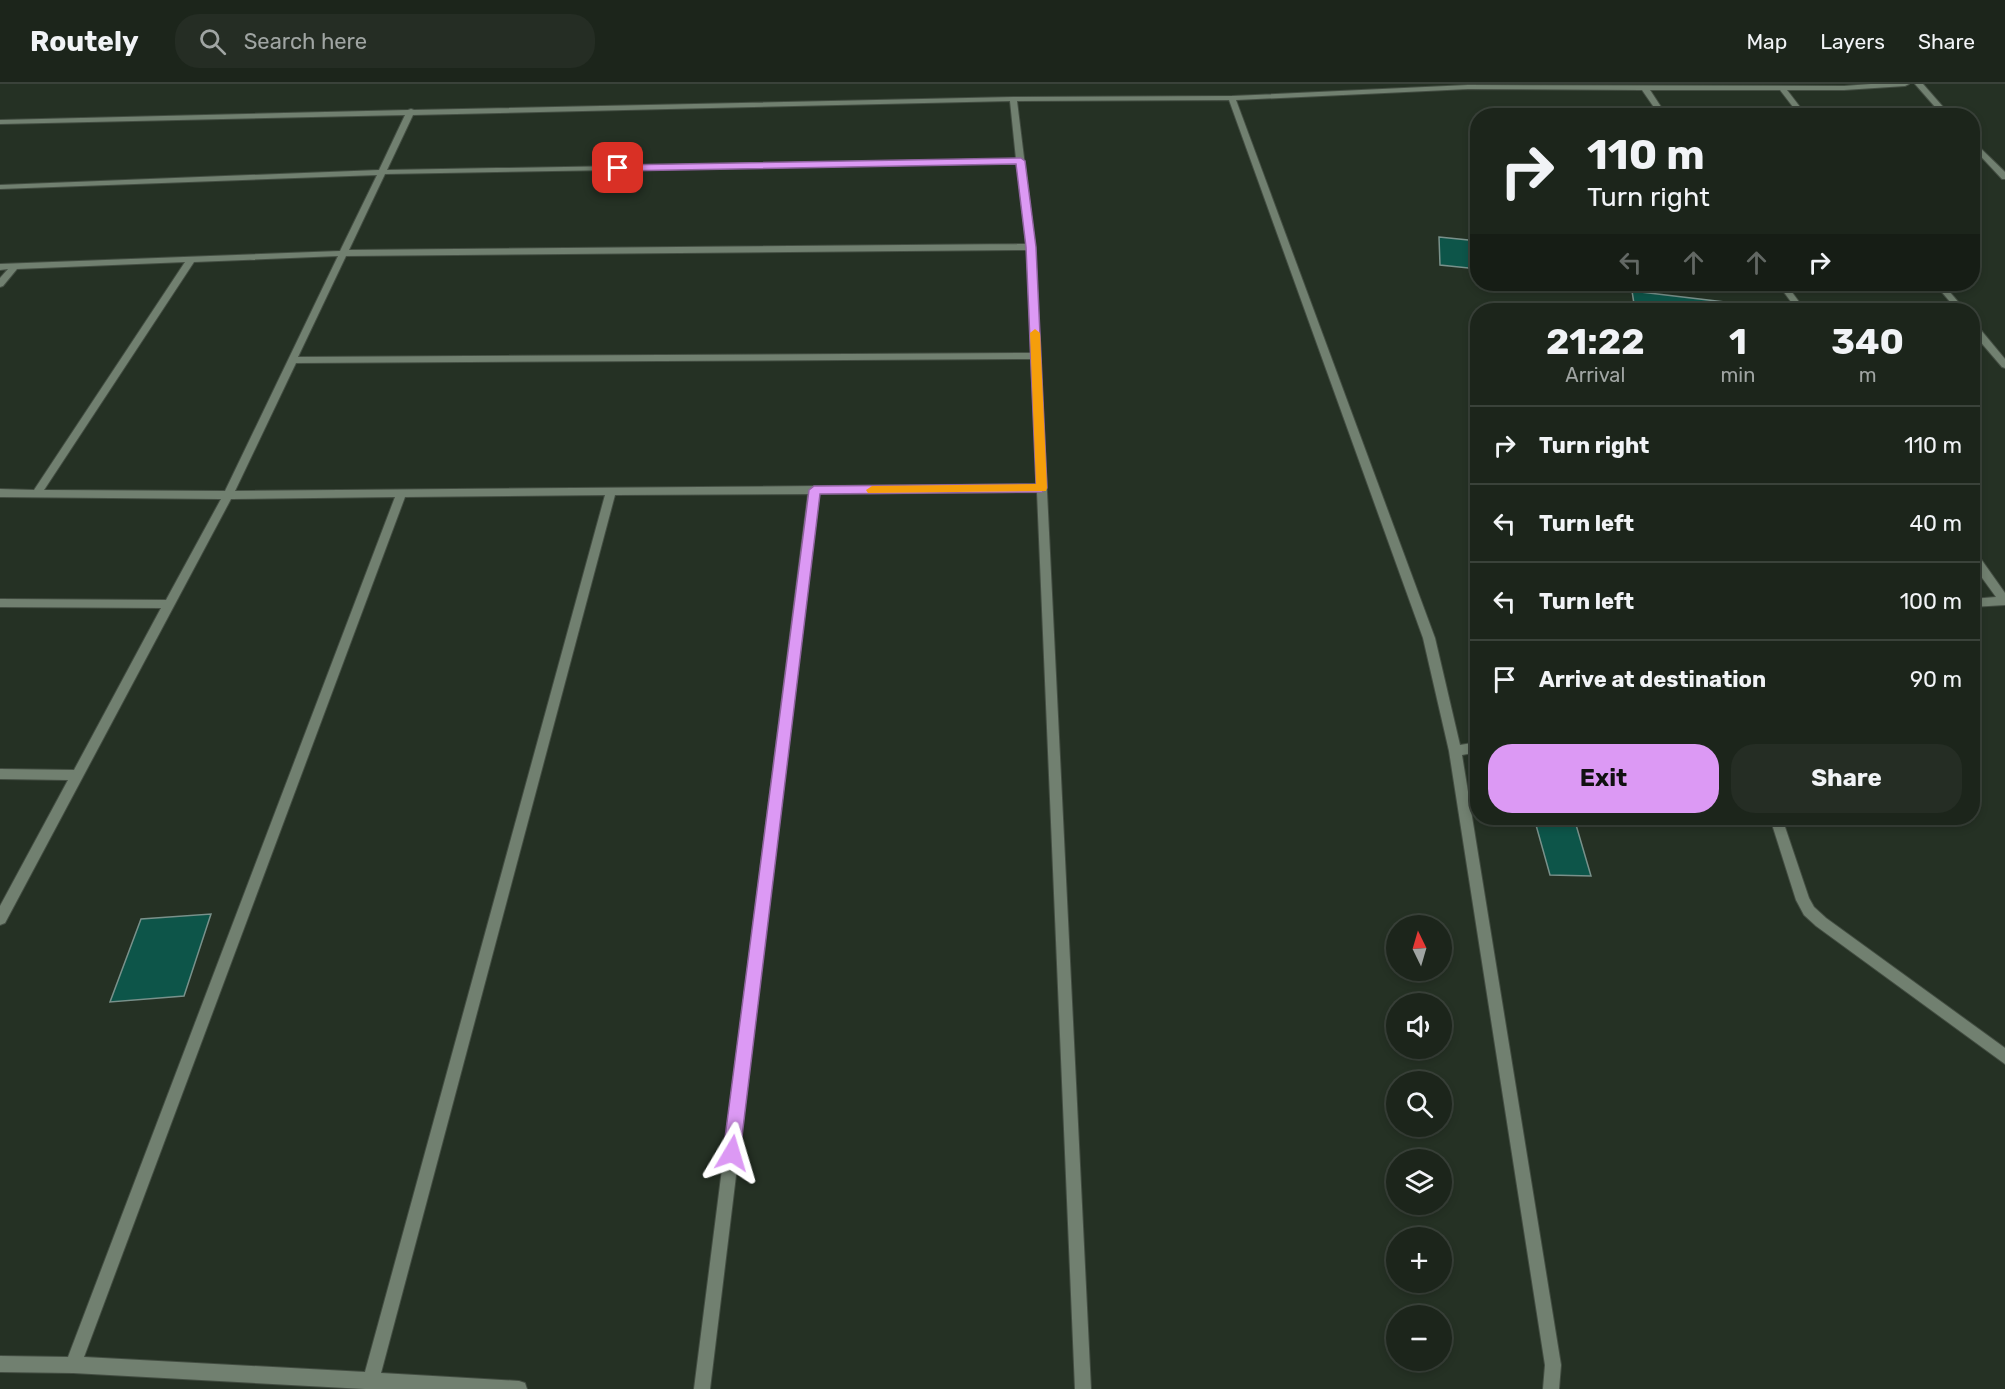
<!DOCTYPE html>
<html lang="en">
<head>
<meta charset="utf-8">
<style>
  body { margin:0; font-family:Rubik,sans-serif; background:#252d24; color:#f1f3f6; height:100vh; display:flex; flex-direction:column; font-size:22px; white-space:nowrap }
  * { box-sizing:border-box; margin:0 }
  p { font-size:20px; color:#a0a5a3 }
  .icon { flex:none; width:33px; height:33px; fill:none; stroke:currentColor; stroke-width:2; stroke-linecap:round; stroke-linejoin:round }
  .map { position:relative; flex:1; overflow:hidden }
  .side { position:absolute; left:1470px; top:219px; width:510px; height:522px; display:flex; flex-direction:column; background:#1c251b; border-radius:24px; box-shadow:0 3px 9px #0003,0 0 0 2px #3a423a }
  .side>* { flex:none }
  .top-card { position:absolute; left:1470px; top:24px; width:510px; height:183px; border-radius:24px; box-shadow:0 3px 9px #0003,0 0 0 2px #3a423a; background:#1c251b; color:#f1f3f6; overflow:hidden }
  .needle { width:39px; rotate:355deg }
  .controls { position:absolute; left:1386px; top:831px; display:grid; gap:12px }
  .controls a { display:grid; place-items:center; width:66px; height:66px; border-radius:50%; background:#1c251b; box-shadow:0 3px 9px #0003,0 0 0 2px #3a423a; font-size:30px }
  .pin { position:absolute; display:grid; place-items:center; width:51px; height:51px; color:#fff; margin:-26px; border-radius:12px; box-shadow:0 3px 9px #0006 }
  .me { position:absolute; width:66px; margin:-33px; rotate:7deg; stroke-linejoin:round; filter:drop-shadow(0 0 4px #0008) }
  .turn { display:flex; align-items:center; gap:21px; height:126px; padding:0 18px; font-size:27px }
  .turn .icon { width:78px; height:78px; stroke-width:2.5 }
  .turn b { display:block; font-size:42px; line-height:51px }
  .lanes { display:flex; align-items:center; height:57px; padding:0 18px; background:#0003; justify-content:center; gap:30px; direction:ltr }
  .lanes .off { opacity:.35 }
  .eta { display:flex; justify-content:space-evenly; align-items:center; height:102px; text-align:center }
  .eta b { font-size:36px; font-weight:700; line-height:42px }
  .cta { display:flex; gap:12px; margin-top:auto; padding:12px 18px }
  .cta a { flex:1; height:69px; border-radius:24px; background:#dc99f4; color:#111; font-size:24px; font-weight:700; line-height:69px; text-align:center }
  .cta a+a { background:#252d24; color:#f1f3f6 }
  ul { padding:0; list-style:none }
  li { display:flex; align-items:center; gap:18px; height:78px; padding:0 18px; border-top:2px solid #3a423a }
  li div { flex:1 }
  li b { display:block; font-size:22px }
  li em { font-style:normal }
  header { display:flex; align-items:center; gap:36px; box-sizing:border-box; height:84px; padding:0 30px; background:#1c251b; border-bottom:2px solid #3a423a }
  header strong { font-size:28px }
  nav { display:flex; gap:33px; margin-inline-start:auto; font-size:21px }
  .search { width:420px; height:54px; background:#252d24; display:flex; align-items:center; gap:15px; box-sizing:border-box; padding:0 21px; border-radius:24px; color:#a0a5a3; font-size:22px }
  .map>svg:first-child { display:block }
  .building { fill:#0d5549; stroke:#79918b; stroke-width:1.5 }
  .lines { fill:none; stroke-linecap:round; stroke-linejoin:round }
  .street-casing { stroke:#434d42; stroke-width:2 }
  .street { fill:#718070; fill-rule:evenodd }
  .route { fill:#dc99f4; stroke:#8f639f; stroke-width:1.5 }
  .slow { fill:#f59e0b }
</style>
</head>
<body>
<header>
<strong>Routely</strong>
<div class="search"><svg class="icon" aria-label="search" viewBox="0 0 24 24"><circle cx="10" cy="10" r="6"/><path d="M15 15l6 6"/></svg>Search here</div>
<nav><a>Map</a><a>Layers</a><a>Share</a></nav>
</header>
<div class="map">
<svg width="2005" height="1305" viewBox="0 0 2005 1305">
  <rect width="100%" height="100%" fill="#253124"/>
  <g class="building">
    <polygon points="1439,153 1478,157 1478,185 1440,181"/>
    <polygon points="1632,207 1750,221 1751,226 1635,226"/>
    <polygon points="1534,734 1574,734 1591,792 1550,791"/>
    <polygon points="211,830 184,912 110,918 141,835"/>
  </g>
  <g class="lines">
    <defs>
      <g id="street">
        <path d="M1871,0H1909L1905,2L1844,6H1787L1807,32H1800L1780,6H1650L1667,32H1660L1642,6L1468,5L1236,16L1435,554L1460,661L1478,658V668L1462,671L1561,1281L1559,1305H1543L1545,1281L1449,667L1423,554L1229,16L1017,17L1035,163L1091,1305H1075L1037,408L819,410L710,1305H694L808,410L615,411L381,1289L519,1297L525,1299L527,1305H365L73,1289L0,1288V1272L68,1273L395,413L231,415L5,839L0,841V822L68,696L0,695V685L74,686L161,524L0,523V515L166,516L221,415L0,413V405L34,406L185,178L17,185L3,202L0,203V194L8,185L0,186V180L340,167L377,91L0,105V101L379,86L405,31L0,40V36L408,26L411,25L414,26L1013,13L1232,12L1468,1L1844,2ZM1010,17L1016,75L387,86L413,31ZM1017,79L1026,160L349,166L385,90ZM1027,166L1031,269L298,273L346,172ZM338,172L225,407L44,406L194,178ZM1031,275L1037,400L235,407L296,279ZM605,411L365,1288L84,1273L405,413Z"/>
        <polygon points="1915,0 1923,0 1951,32 1943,32"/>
        <polygon points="1972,56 2005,88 2005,95 2002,95 1972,63"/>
        <polygon points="1778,200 1786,200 1805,226 1797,226"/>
        <polygon points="1935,200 1943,200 1965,226 1957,226"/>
        <polygon points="1972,238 1975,239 2005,275 2005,284 2002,283 1972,248"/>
        <polygon points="1972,467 1976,468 2005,509 2005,521 1972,523 1972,515 1996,513 1972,480"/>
        <polygon points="1770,734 1782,734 1809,814 1814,823 1826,834 2005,964 2005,980 1816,842 1804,831 1796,816"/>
      </g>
    </defs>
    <use href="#street" class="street-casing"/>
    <use href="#street" class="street"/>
  </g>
  <polygon class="route" points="1021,74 1025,77 1036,163 1047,404 1042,408 820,410 740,1069 738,1075 732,1077 726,1075 723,1069 809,406 814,402 1036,400 1026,163 1016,80 618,87 614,84 618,81"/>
  <polygon class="slow" points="1035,245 1040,249 1047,404 1046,407 868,409 866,406 872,402 1036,400 1030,249"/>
</svg>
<div class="controls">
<a><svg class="needle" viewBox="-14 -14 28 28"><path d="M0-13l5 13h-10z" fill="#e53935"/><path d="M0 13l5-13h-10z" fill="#a0a5a3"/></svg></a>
<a><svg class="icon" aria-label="sound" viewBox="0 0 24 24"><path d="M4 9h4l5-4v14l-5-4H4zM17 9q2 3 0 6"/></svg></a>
<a><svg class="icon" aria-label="search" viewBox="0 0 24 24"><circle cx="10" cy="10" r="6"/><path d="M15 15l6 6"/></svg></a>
<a><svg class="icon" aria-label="layers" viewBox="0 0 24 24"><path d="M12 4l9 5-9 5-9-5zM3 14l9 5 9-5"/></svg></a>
<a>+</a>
<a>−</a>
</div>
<div class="pin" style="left:618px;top:84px;background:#d93025"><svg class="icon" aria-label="arrive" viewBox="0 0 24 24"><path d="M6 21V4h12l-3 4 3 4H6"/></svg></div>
<svg class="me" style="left:732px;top:1069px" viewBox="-20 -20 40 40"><path d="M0-17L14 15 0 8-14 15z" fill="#dc99f4" stroke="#fff" stroke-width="4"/></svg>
<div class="top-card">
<div class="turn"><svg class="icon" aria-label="right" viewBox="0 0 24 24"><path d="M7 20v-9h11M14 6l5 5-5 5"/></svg><div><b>110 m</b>Turn right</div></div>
<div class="lanes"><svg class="icon off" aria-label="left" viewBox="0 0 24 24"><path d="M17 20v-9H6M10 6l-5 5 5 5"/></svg><svg class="icon off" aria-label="ahead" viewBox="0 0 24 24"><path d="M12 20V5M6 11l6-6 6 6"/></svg><svg class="icon off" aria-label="ahead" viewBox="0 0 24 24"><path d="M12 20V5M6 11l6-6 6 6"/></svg><svg class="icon" aria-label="right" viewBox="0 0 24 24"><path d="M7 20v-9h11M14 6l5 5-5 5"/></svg></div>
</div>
<section class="side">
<div class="eta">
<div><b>21:22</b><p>Arrival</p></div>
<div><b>1</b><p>min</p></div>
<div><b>340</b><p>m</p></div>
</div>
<ul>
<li><svg class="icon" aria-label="right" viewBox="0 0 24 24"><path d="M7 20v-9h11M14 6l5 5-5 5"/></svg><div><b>Turn right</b></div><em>110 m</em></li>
<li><svg class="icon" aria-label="left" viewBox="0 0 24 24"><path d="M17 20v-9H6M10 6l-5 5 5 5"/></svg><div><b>Turn left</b></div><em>40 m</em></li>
<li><svg class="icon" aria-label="left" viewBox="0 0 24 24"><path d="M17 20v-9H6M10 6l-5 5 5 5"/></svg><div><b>Turn left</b></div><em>100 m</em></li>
<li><svg class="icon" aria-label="arrive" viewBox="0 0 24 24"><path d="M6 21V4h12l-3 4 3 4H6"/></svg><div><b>Arrive at destination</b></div><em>90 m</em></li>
</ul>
<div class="cta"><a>Exit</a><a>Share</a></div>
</section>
</div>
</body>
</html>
